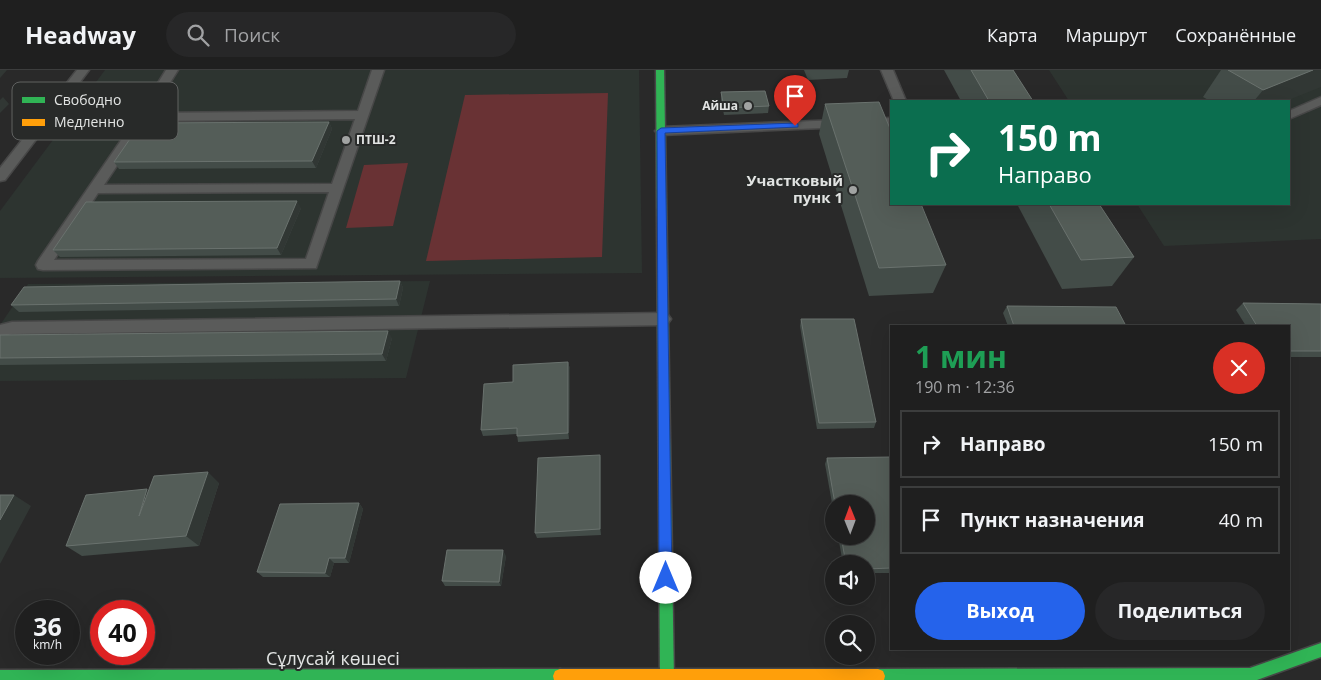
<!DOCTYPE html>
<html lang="ru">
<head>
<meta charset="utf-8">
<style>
  body { margin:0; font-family:"Open Sans",sans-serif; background:#272728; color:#f1f3f6; height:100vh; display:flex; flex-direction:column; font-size:19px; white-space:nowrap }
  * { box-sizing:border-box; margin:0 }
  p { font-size:16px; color:#a1a2a4 }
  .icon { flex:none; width:28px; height:28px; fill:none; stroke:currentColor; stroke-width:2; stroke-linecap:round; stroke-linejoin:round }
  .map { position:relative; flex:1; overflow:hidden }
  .panel { position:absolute; left:890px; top:255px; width:400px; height:325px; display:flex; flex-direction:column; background:#1f1f1f; border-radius:0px; box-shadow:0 5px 20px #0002,0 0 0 1px #3c3d3d }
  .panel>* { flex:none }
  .top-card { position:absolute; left:890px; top:30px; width:400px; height:105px; border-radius:0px; box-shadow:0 5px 20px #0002,0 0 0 1px #3c3d3d; background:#0b6e4f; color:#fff; overflow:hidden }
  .needle { width:32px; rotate:359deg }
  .buttons { position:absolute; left:825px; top:425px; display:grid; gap:10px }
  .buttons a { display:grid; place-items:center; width:50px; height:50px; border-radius:50%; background:#1f1f1f; box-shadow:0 5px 20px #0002,0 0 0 1px #3c3d3d; font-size:25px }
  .speed { position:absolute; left:15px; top:530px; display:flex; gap:10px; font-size:25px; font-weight:700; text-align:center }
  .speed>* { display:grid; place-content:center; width:65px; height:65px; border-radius:50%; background:#1f1f1f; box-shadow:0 5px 20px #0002,0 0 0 1px #3c3d3d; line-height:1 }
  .speed small { font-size:12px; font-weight:400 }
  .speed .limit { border:8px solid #d22; background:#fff; color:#111 }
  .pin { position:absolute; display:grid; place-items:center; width:42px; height:42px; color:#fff; margin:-51px -21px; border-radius:50% 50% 50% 0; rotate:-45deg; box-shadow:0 0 5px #0007 }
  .pin .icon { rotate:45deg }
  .me { position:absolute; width:55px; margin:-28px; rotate:0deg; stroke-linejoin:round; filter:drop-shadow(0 0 4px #0008) }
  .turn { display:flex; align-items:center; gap:18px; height:105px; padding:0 25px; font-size:22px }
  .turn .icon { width:65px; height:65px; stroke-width:2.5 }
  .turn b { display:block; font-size:35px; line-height:42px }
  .round { display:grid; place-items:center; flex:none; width:52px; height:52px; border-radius:26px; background:#272728 }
  .summary { display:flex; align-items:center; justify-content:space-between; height:85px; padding:0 25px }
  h1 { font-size:30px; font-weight:700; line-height:38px; color:#1e9e55 }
  .button { display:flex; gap:10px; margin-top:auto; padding:10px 25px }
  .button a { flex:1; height:58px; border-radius:30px; background:#2563eb; color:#fff; font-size:20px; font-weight:700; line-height:58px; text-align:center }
  .button a+a { background:#272728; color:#f1f3f6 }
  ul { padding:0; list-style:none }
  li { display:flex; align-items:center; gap:15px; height:68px; margin:0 10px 8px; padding:0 15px; border:2px solid #3c3d3d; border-radius:0px }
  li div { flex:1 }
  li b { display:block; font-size:19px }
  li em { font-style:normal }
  header { display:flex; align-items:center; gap:30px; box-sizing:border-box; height:70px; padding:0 25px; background:#1f1f1f; border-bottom:1px solid #3c3d3d }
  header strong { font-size:24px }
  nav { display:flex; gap:28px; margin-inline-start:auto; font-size:18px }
  .search { width:350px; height:45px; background:#272728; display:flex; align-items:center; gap:12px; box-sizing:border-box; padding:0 18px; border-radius:28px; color:#a1a2a4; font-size:19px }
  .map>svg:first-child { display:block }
  .built { fill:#2d3430 }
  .green { fill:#693234 }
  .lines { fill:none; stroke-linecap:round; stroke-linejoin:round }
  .lane-casing { stroke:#474747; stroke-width:3 }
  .fast-casing { stroke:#474747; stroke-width:3 }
  .slow-casing { stroke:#474747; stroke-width:3 }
  .lane { fill:#5a5b5a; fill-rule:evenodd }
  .fast { fill:#30b455; fill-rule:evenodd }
  .slow { fill:#ff9f0a; fill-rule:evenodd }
  .wall { fill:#434c48 }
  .shaded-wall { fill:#313734 }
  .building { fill:#545d58; stroke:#6a726e }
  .route { fill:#2563eb; stroke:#184099 }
  .poi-dot { fill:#a1a3a2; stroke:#282a29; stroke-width:2 }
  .labels { text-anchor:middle; stroke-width:4; stroke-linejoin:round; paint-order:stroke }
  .far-poi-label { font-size:12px; font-weight:bold; fill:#e2e4e3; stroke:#282a29; text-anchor:end }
  .poi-label { font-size:15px; font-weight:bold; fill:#e2e4e3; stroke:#282a29; text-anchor:end }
  .near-street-label { font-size:18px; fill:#e2e4e3; stroke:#282a29 }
  .key { fill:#282a29; stroke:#606261; stroke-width:1 }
  .key-label { font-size:14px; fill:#e2e4e3 }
</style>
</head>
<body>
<header>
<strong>Headway</strong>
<div class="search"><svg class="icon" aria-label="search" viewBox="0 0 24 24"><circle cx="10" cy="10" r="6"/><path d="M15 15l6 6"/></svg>Поиск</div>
<nav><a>Карта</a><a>Маршрут</a><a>Сохранённые</a></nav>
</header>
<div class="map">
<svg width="1321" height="610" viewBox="0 0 1321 610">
  <rect width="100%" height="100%" fill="#292929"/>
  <g class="built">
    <polygon points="105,0 639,0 642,203 0,208 0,141"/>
    <polygon points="1049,0 1321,0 1321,169 1164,176 1137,134 1289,134 1289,31 1069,31"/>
    <polygon points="430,211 406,308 0,311 0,255 28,214"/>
  </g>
  <g class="green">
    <polygon points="608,23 602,187 426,191 465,25"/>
    <polygon points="408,93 393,156 346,158 364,95"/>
  </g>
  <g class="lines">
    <defs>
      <g id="lane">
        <polygon points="77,0 89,0 5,110 0,111 0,98"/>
        <path d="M166,0H178L151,43L358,41L372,0H384L316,198L43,200L38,199L36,195L38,191L137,47ZM355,49L332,114L104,115L147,51ZM329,122L306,189L54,190L98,123Z"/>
        <polygon points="881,0 893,0 906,31 894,31"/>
        <polygon points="1321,27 1321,35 1289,49 1289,41"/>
        <polygon points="891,48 891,56 866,57 860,53 866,49"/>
        <polygon points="841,50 847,54 845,57 661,65 655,61 661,57"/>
        <polygon points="663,243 668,245 671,249 668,253 663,255 12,264 0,267 0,255 12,252"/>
      </g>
      <g id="fast">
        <polygon points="656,0 664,0 674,610 660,610"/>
        <polygon points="1321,573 1321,587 1257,610 872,610 871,606 873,601 878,599 1250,598"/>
        <polygon points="560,599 565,601 567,606 566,610 0,610 0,600"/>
      </g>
      <polygon id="slow" points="560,599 878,599 883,601 885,606 884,610 554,610 553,606 555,601"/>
    </defs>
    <use href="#lane" class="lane-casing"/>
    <use href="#fast" class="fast-casing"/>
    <use href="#slow" class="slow-casing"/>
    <use href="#lane" class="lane"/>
    <use href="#fast" class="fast"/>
    <use href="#slow" class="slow"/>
  </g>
  <g class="wall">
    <polygon points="804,0 849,0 847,8 808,10"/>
    <polygon points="944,0 1013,0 1033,31 961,31"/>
    <polygon points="1221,0 1321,0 1286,31 1210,31 1203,27"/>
    <polygon points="721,22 769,36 768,43 724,45 721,30"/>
    <polygon points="825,34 946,195 933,223 869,226 819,64"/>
    <polygon points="329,52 332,59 316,98 119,99 114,92"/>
    <polygon points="1017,134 1099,134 1134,187 1112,216 1062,219"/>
    <polygon points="301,138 281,185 60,187 53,180"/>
    <polygon points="400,211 403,218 399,236 19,242 11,235"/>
    <polygon points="1243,233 1321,234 1321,287 1289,287 1289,256 1246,256 1236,240"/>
    <polygon points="1007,236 1126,256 1008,256 1003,243"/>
    <polygon points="801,249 876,352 874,358 817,359 800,256"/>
    <polygon points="0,265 392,268 386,291 0,295"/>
    <polygon points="568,292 570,299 569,369 518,372 517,364 483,366 481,360 513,312"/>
    <polygon points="600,385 601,391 601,465 537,468 535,463"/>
    <polygon points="891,387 891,503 866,503 866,494 843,494 838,466 866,466 866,434 834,434 834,444 825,394 827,388"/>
    <polygon points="219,413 199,476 82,486 66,476 149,420"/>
    <polygon points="359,433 363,439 349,493 334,493 330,507 263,507 257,502"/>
    <polygon points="506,486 501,516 445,516 442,511"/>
  </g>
  <g class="shaded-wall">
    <polygon points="0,0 7,0 0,8"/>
    <polygon points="1313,0 1321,0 1321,17 1286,31 1254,31 1263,20"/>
    <polygon points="3,27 9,34 0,43 0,30"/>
    <polygon points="329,52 332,59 316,98 312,91"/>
    <polygon points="297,131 301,138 281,185 277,178"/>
    <polygon points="400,211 403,218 399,236 396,229"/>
    <polygon points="388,261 392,268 386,291 382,284"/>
    <polygon points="568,292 570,299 569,369 568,363"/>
    <polygon points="600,385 601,391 601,465 600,459"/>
    <polygon points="208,402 219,413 199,476 186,466"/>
    <polygon points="147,419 161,429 139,446"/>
    <polygon points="14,425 31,436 0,494 0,450"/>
    <polygon points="359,433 363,439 349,493 345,488"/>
    <polygon points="503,480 506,486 501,516 499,512"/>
    <polygon points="329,488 334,493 330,507 325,503"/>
  </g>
  <g class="building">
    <polygon points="971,0 1013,0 1033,31 989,31"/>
    <polygon points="1228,0 1313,0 1263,20"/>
    <polygon points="765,21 769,36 724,38 721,22"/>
    <polygon points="879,32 891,61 891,134 921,134 946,195 879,198 825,34"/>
    <polygon points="329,52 312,91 114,92 141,53"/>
    <polygon points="297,131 277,178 53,180 86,132"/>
    <polygon points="1049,134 1099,134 1134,187 1081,190"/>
    <polygon points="400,211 396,229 11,235 24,217"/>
    <polygon points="1243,233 1321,234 1321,281 1289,281 1289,256 1257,256"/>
    <polygon points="1007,236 1116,237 1126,256 1014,256"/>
    <polygon points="801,249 854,249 876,352 819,353"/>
    <polygon points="388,261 382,284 0,288 0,265"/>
    <polygon points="568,292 568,363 517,366 517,358 481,360 484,314 513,312 513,295"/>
    <polygon points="600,385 600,459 535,463 538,388"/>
    <polygon points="891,387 891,498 866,499 866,494 846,494 841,466 866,466 866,434 835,434 827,388"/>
    <polygon points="208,402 186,466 66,476 86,425 147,419 139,446 154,406"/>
    <polygon points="0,425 14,425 0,450"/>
    <polygon points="359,433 345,488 329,488 325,503 257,502 280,434"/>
    <polygon points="447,480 503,480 499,512 442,511"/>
  </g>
  <polygon class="route" points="795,53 798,54 798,57 665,63 672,508 670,512 666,514 661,512 659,508 657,61 661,58"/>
  <g class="poi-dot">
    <circle cx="748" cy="36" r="5"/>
    <circle cx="346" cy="70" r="5"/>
    <circle cx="853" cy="120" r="5"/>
  </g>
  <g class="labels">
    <g class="far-poi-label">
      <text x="738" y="40">Айша</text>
      <text x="356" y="74" text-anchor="start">ПТШ-2</text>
    </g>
    <g class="poi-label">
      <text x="843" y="116">Участковый<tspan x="843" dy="17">пунк 1</tspan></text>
    </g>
    <g class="near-street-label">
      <text x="333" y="595">Сұлусай көшесі</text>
    </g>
  </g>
  <rect x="12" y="12" width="166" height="58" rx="8" class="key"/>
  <rect x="22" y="27" width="23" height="6" fill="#30b455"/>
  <rect x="22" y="49" width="23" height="7" fill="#ff9f0a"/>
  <g class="key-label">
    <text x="54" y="35">Свободно</text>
    <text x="54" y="57">Медленно</text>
  </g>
</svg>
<div class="buttons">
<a><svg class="needle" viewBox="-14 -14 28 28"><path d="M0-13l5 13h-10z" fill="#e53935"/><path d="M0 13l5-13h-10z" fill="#a1a2a4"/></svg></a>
<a><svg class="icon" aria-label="sound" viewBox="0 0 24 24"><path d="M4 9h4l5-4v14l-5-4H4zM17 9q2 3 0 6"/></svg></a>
<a><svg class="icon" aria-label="search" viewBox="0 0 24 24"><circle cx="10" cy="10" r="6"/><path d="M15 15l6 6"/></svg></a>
</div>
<div class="speed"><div>36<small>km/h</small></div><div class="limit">40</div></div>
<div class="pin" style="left:795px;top:56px;background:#d93025"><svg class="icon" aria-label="arrive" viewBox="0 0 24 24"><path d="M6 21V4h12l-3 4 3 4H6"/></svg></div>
<svg class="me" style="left:666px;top:508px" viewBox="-20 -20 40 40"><circle r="19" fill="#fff"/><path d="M0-13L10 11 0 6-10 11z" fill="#2563eb"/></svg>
<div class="top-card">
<div class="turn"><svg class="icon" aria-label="right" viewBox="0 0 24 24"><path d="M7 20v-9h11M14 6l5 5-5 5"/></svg><div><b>150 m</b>Направо</div></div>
</div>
<section class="panel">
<div class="summary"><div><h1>1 мин</h1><p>190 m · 12:36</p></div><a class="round" style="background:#d93025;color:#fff"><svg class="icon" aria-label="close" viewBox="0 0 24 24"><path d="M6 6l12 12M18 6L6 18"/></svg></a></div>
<ul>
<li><svg class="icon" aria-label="right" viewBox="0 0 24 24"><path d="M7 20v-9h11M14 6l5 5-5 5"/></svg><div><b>Направо</b></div><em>150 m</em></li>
<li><svg class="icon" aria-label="arrive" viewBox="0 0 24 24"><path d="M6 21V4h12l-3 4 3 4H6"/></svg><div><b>Пункт назначения</b></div><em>40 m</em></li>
</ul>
<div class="button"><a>Выход</a><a>Поделиться</a></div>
</section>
</div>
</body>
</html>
